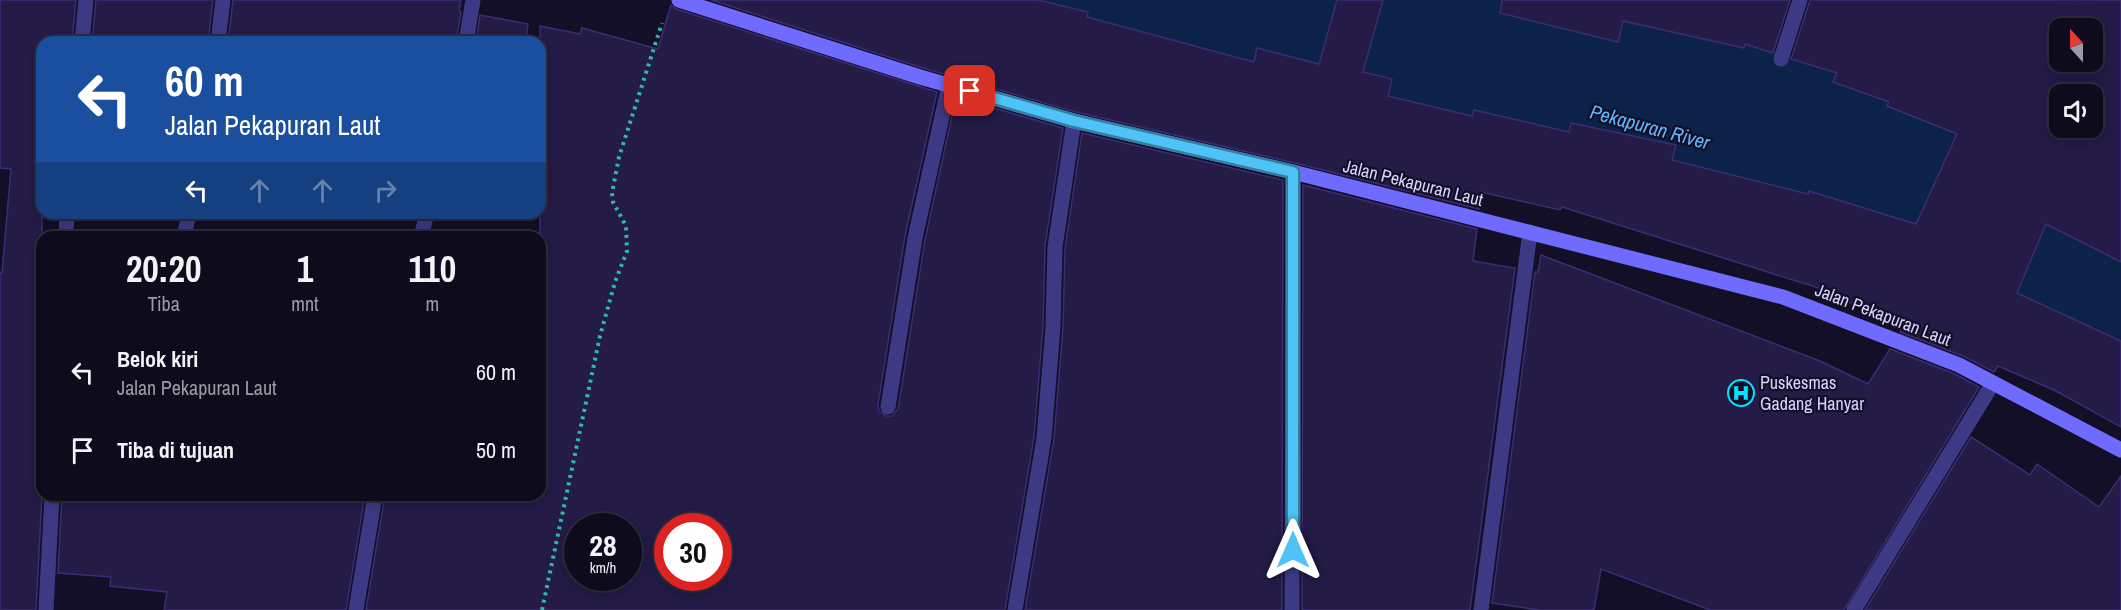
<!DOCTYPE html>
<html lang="id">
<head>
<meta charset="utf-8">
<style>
  body { margin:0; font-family:"Archivo Narrow",sans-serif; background:#171425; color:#f1f3f6; height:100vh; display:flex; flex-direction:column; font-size:22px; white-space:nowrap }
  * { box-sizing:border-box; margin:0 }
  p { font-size:20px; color:#9b9ba3 }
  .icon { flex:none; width:33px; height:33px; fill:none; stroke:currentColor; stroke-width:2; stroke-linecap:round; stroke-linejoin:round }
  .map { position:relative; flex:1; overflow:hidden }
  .drawer { position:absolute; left:36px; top:231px; width:510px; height:270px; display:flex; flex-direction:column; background:#0e0b1c; border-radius:18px; box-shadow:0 3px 15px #0003,0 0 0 2px #2e2b3b }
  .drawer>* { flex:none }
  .banner { position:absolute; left:36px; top:36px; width:510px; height:183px; border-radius:18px; box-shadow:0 3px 15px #0003,0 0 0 2px #2e2b3b; background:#1a4fa0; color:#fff; overflow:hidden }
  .needle { width:39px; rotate:339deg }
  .fabs { position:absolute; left:2049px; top:18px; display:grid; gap:12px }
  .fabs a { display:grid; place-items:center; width:54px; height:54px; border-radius:12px; background:#0e0b1c; box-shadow:0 3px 15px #0003,0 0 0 2px #2e2b3b; font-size:30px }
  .speed { position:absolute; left:564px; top:513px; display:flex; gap:12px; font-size:30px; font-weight:700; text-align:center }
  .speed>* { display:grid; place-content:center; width:78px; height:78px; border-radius:50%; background:#0e0b1c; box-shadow:0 3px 15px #0003,0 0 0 2px #2e2b3b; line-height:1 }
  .speed small { font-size:15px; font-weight:400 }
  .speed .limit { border:9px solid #d22; background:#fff; color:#111 }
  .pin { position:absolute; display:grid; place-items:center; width:51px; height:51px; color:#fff; margin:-26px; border-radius:12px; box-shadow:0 3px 9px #0006 }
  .me { position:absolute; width:66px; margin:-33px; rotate:0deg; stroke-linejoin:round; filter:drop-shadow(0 0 4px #0008) }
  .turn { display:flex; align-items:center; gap:21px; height:126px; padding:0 30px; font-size:27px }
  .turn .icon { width:78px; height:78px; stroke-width:2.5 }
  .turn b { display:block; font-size:42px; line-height:51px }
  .lanes { display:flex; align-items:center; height:57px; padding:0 30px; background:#0003; justify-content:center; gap:30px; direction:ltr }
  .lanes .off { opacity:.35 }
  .eta { display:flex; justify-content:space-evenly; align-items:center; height:102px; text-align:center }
  .eta b { font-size:36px; font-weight:700; line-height:42px }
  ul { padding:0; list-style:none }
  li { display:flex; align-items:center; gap:18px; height:78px; padding:0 30px }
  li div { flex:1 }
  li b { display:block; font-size:22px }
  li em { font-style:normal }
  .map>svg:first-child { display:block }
  .water { fill:#0c2248; fill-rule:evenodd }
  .building { fill:#241b47; stroke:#3b2d73; stroke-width:1.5; fill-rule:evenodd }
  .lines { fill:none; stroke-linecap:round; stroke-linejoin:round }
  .path { stroke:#2fb8b0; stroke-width:4; stroke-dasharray:3 4.5; stroke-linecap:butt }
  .street { stroke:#3d3a85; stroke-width:15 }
  .secondary { stroke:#6f6bff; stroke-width:15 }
  .route-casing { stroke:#337fa1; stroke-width:15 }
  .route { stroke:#4fc3f7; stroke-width:10 }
  .labels { text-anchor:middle; stroke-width:4.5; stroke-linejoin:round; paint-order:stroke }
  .street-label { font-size:18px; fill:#d9d4ff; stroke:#130f26 }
  .poi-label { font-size:18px; fill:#d9d4ff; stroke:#130f26; text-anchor:start }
  .water-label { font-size:20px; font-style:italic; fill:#62b6ff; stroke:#130f26 }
</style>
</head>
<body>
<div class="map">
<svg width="2121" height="610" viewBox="0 0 2121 610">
  <rect width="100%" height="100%" fill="#130f26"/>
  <path class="water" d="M814,0H1604L1809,61L2121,89V407L1937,315L1700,240ZM2060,94H2092V128H2060Z"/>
  <g class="building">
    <polygon points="0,0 76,0 72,42 42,42 42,495 36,610 0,610 0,272 2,273 11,169 0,168"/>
    <polygon points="96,0 213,0 208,42 92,42"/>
    <polygon points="233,0 461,0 459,11 461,12 456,42 228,42"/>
    <path d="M711,0H1038L1088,12L1087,17L1254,62L1257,48L1319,64L1337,0H1383L1363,72L1392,79L1388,96L1472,116L1474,110L1569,132L1571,123L1676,145L1672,160L1808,194L1809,191L1916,224L1957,134L1887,106L1889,102L1833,82L1837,73L1791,59L1810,0H2121V262L2046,224L2017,293L2121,341V427L2054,390L1998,366L1994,372L1963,356L1900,332L1906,321L1848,302L1850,298L1562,207L1560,210L1481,192L1479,209L1295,163L1076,112L923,68ZM2060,28H2092V62H2060ZM2060,94H2092V128H2060Z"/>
    <polygon points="1502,0 1790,0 1773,53 1745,44 1744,48 1623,21 1618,42 1500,13"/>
    <path d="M671,5L676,9L937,92L905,236L878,405L879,411L886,416H892L898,409L925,240L956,97L1063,128L1045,246L1043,326L1034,437L1005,610H366L385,495H540V26L580,34L582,28L658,49ZM578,526H628V578H578ZM668,526H718V578H668Z"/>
    <polygon points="480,15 528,24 526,42 476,42"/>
    <polygon points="1082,133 1283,180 1282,610 1025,610 1054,439 1063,327 1065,248"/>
    <polygon points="1303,185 1477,229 1473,261 1515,268 1470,610 1302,610"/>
    <polygon points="1541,255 1820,361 1868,384 1890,349 1955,374 1979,387 1844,610 1710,610 1601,569 1594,610 1539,610 1492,603 1535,272 1538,272"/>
    <polygon points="1971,437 2030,475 2037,464 2099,507 2121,476 2121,610 1865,610"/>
    <polygon points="62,495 365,495 346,610 164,610 167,592 110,586 111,577 58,573"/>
  </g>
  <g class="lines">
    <polyline class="path" points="542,610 600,336 615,282 627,251 626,226 613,202 612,193 619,157 662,23"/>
    <g class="street">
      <polyline points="82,42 86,0"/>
      <polyline points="218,42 223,0"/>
      <polyline points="466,42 473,0"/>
      <polyline points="1781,59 1800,0"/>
      <polyline points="66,237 67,213"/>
      <polyline points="184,237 189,213"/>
      <polyline points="421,237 427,213"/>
      <polyline points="888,407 915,238 949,85"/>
      <polyline points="46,610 52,495"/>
      <polyline points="356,610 375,495"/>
      <polyline points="1015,610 1044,438 1053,327 1055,247 1074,121"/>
      <polyline points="1292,610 1293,172"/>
      <polyline points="1481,610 1530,232"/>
      <polyline points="1854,610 1993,383"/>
    </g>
    <polyline class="secondary" points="679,0 920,77 1074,121 1293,172 1783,297 1959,365 2121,450"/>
  </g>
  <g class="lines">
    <defs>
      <polyline id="route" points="970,91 1074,121 1293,172 1293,550"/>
    </defs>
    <use href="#route" class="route-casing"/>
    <use href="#route" class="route"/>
  </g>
  <defs>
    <symbol id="hospital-ring" viewBox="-11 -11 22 22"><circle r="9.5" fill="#130f26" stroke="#00e5ff" stroke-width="1.5"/><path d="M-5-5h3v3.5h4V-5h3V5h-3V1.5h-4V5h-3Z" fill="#00e5ff"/></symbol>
  </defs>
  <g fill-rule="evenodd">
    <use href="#hospital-ring" x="1726" y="378" width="30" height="30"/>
  </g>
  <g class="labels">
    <g class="street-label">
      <text transform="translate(1413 183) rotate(14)" y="6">Jalan Pekapuran Laut</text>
      <text transform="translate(1883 315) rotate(21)" y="6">Jalan Pekapuran Laut</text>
    </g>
    <g class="poi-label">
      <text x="1760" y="389">Puskesmas<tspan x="1760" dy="21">Gadang Hanyar</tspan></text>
    </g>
    <g class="water-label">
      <text transform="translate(1650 127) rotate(15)" y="7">Pekapuran River</text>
    </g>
  </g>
</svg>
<div class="fabs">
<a><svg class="needle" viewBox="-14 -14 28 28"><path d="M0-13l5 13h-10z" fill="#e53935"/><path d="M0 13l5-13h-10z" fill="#9b9ba3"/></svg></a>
<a><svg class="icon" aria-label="sound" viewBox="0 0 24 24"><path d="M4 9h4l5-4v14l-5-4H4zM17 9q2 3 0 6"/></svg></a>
</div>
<div class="speed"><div>28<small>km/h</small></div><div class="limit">30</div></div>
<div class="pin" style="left:970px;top:91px;background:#d93025"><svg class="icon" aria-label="arrive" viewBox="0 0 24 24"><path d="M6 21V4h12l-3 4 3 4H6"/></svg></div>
<svg class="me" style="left:1293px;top:550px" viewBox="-20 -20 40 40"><path d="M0-17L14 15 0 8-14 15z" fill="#4fc3f7" stroke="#fff" stroke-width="4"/></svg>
<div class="banner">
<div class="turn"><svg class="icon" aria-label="left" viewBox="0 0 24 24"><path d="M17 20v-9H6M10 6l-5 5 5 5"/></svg><div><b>60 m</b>Jalan Pekapuran Laut</div></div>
<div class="lanes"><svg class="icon" aria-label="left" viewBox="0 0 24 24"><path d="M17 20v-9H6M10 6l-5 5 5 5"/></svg><svg class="icon off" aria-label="ahead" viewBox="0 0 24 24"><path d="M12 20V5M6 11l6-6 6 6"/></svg><svg class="icon off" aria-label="ahead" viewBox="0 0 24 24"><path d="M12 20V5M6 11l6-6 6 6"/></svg><svg class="icon off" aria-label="right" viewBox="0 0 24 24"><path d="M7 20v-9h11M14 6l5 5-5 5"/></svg></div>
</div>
<section class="drawer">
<div class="eta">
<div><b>20:20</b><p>Tiba</p></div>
<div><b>1</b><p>mnt</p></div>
<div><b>110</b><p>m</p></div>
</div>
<ul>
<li><svg class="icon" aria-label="left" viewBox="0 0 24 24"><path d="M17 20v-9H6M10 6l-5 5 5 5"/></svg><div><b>Belok kiri</b><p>Jalan Pekapuran Laut</p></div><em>60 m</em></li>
<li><svg class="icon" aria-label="arrive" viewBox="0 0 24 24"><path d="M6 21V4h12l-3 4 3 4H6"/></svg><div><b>Tiba di tujuan</b></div><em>50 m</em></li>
</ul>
</section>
</div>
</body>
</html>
